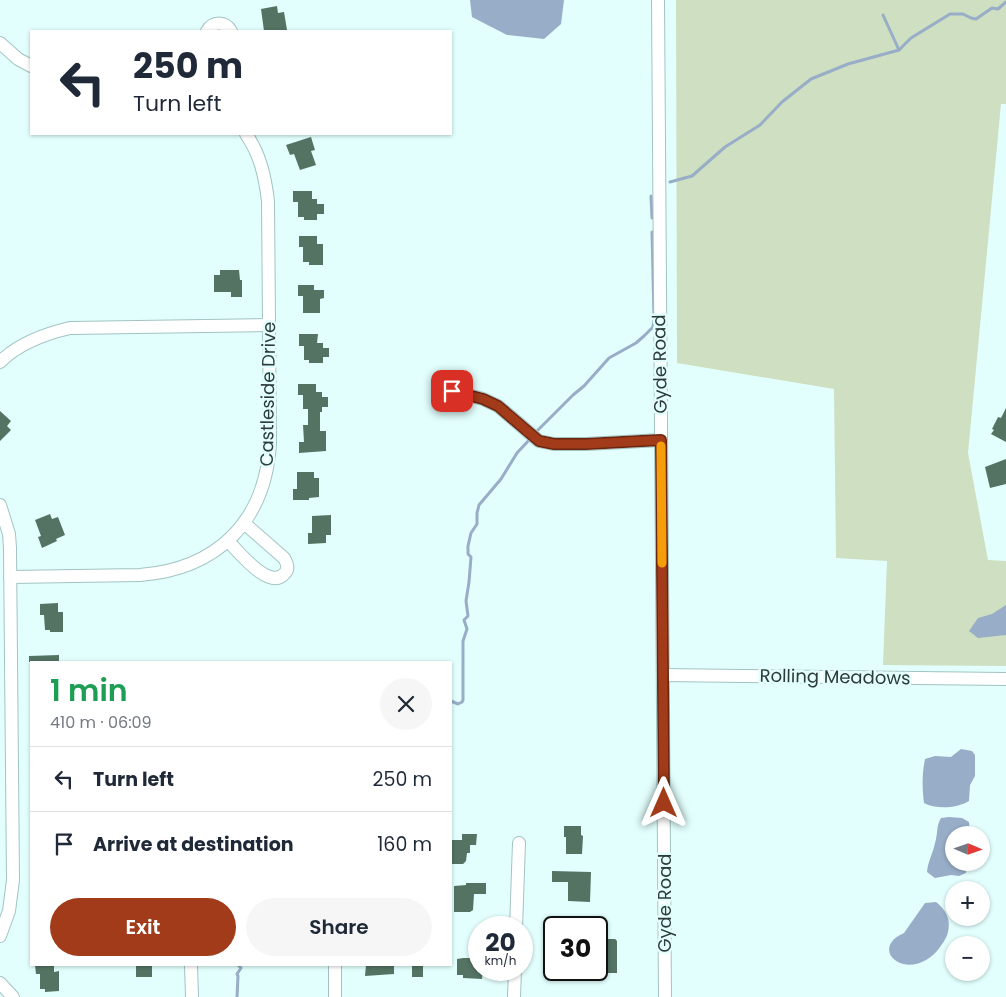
<!DOCTYPE html>
<html lang="en">
<head>
<meta charset="utf-8">
<style>
  body { margin:0; font-family:Poppins,sans-serif; background:#f6f6f7; color:#1f2937; height:100vh; display:flex; flex-direction:column; font-size:19px; white-space:nowrap }
  * { box-sizing:border-box; margin:0 }
  p { font-size:16px; color:#747a83 }
  .icon { flex:none; width:28px; height:28px; fill:none; stroke:currentColor; stroke-width:2; stroke-linecap:round; stroke-linejoin:round }
  .map { position:relative; flex:1; overflow:hidden }
  .side { position:absolute; left:30px; top:661px; width:422px; height:305px; display:flex; flex-direction:column; background:#fff; border-radius:0px; box-shadow:0 1px 4px #0004 }
  .side>* { flex:none }
  .banner { position:absolute; left:30px; top:30px; width:422px; height:105px; border-radius:0px; box-shadow:0 1px 4px #0004; background:#fff; color:#1f2937; overflow:hidden }
  .needle { width:32px; rotate:92deg }
  .tools { position:absolute; left:945px; top:826px; display:grid; gap:10px }
  .tools a { display:grid; place-items:center; width:45px; height:45px; border-radius:50%; background:#fff; box-shadow:0 1px 4px #0004; font-size:25px }
  .speed { position:absolute; left:468px; top:916px; display:flex; gap:10px; font-size:25px; font-weight:700; text-align:center }
  .speed>* { display:grid; place-content:center; width:65px; height:65px; border-radius:50%; background:#fff; box-shadow:0 1px 4px #0004; line-height:1 }
  .speed small { font-size:12px; font-weight:400 }
  .speed .limit { border:2px solid #111; border-radius:8px; background:#fff; color:#111 }
  .pin { position:absolute; display:grid; place-items:center; width:42px; height:42px; color:#fff; margin:-21px; border-radius:10px; box-shadow:0 2px 8px #0006 }
  .me { position:absolute; width:55px; margin:-28px; rotate:0deg; stroke-linejoin:round; filter:drop-shadow(0 0 4px #0008) }
  .turn { display:flex; align-items:center; gap:18px; height:105px; padding:0 20px; font-size:22px }
  .turn .icon { width:65px; height:65px; stroke-width:2.5 }
  .turn b { display:block; font-size:35px; line-height:42px }
  .round { display:grid; place-items:center; flex:none; width:52px; height:52px; border-radius:26px; background:#f6f6f7 }
  .head { display:flex; align-items:center; justify-content:space-between; height:85px; padding:0 20px }
  h1 { font-size:30px; font-weight:600; line-height:38px; color:#1e9e55 }
  .action { display:flex; gap:10px; margin-top:auto; padding:10px 20px }
  .action a { flex:1; height:58px; border-radius:30px; background:#a23b19; color:#fff; font-size:20px; font-weight:600; line-height:58px; text-align:center }
  .action a+a { background:#f6f6f7; color:#1f2937 }
  ul { padding:0; list-style:none }
  li { display:flex; align-items:center; gap:15px; height:65px; padding:0 20px; border-top:1px solid #e0e1e3 }
  li div { flex:1 }
  li b { display:block; font-size:19px }
  li em { font-style:normal }
  .map>svg:first-child { display:block }
  .green { fill:#cfdfc1 }
  .water { fill:#98adc7 }
  .lines { fill:none; stroke-linecap:round; stroke-linejoin:round }
  .stream { stroke:#98adc7; stroke-width:3 }
  .building { fill:#547363 }
  .minor-casing { stroke:#a1c4c2; stroke-width:14 }
  .minor { stroke:#fff; stroke-width:12 }
  .route-casing { stroke:#692610; stroke-width:12 }
  .route { stroke:#a23b19; stroke-width:9 }
  .slow { stroke:#f59e0b; stroke-width:9 }
  .labels { text-anchor:middle; stroke-width:5; stroke-linejoin:round; paint-order:stroke }
  .street-label { font-size:18px; fill:#2d3b3a; stroke:#e2fffd }
</style>
</head>
<body>
<div class="map">
<svg width="1006" height="997" viewBox="0 0 1006 997">
  <rect width="100%" height="100%" fill="#e2fffd"/>
  <polygon class="green" points="676,0 1006,0 1006,104 1001,104 968,453 988,560 1006,561 1006,666 883,665 887,561 836,558 834,389 677,363"/>
  <g class="water">
    <polygon points="470,0 564,0 561,24 544,39 507,35 472,17"/>
    <polygon points="1006,605 1006,635 978,638 969,631 978,618 992,614"/>
    <path d="M961,749L972,751L975,755V776L970,785L969,801C957,808 937,810 924,803C922,787 922,774 925,759L935,756L951,757Z"/>
    <path d="M949,817L962,818L969,822L970,835H954V862L967,863L966,873L959,876L951,875L935,878L927,872C928,861 933,853 935,843C938,834 936,826 941,818Z"/>
    <path d="M936,902C946,910 951,919 948,932C947,938 941,946 937,951C907,984 867,949 904,933L925,903Z"/>
  </g>
  <g class="lines">
    <g class="stream">
      <polyline points="883,15 899,50"/>
      <polyline points="670,182 692,176 725,147 760,125 782,102 811,79 848,64 899,50 911,38 950,14 963,14 971,18 976,19 992,8 998,9 1006,2"/>
      <polyline points="651,196 652,218"/>
      <polyline points="534,434 573,395 584,386 609,358 636,343 644,336 653,327 654,318 652,232"/>
      <polyline points="451,701 458,704 462,702 463,700 463,641 467,629 464,620 468,616 466,601 469,582 471,557 468,554 468,546 471,533 477,524 477,513 479,505 501,479 517,453 530,439"/>
      <polyline points="237,997 238,976 237,974 241,968 238,965"/>
    </g>
  </g>
  <g class="building">
    <polygon points="277,6 278,13 284,12 287,30 264,31 261,9"/>
    <polygon points="311,137 315,150 311,151 316,165 300,170 294,154 290,155 286,145"/>
    <polygon points="293,191 312,191 312,199 317,199 317,204 324,204 324,214 317,214 317,220 304,220 304,217 298,217 298,202 293,202"/>
    <polygon points="299,236 317,236 317,244 323,244 323,265 309,265 309,262 303,262 303,247 299,247"/>
    <polygon points="220,270 239,270 240,280 242,280 242,297 231,297 231,292 214,292 214,275 220,275"/>
    <polygon points="298,285 314,285 314,290 324,290 324,298 320,299 320,313 303,313 303,296 298,296"/>
    <polygon points="299,334 318,334 317,343 323,343 323,348 329,348 329,357 323,357 323,363 309,363 309,360 304,360 304,346 299,346"/>
    <polygon points="298,384 316,384 316,392 322,392 322,397 328,397 328,407 322,407 322,412 320,412 320,431 326,431 326,451 299,453 299,442 304,442 303,425 308,425 308,409 303,409 303,395 298,395"/>
    <polygon points="1006,408 1006,442 991,434 994,430 992,429 998,417 1001,418"/>
    <polygon points="0,411 11,421 7,426 11,430 0,441"/>
    <polygon points="1006,459 1006,484 990,488 985,467"/>
    <polygon points="297,472 314,472 314,478 319,478 319,497 309,498 309,500 293,500 293,489 297,489"/>
    <polygon points="50,514 52,519 58,517 65,535 56,539 57,541 42,548 38,537 41,536 35,520"/>
    <polygon points="331,515 331,535 326,535 326,543 308,544 308,533 312,533 312,516"/>
    <polygon points="58,603 58,612 63,612 63,632 50,632 50,630 45,630 44,615 40,615 40,604"/>
    <polygon points="59,655 59,662 29,662 29,656"/>
    <polygon points="564,826 581,826 581,835 583,836 582,854 566,854 566,837 564,837"/>
    <polygon points="462,834 477,834 476,845 470,845 470,853 467,853 466,861 463,864 451,864 451,840 462,840"/>
    <polygon points="552,871 591,872 590,902 568,901 568,882 552,882"/>
    <polygon points="466,883 486,883 486,894 474,894 473,910 470,912 454,912 454,886 466,885"/>
    <polygon points="596,939 615,939 617,941 617,973 603,973 604,960 596,958"/>
    <polygon points="544,953 554,953 554,972 543,971"/>
    <polygon points="463,958 479,958 479,970 483,970 482,979 463,978 463,975 457,975 457,959"/>
    <polygon points="35,965 54,965 54,972 59,971 59,991 45,992 45,989 40,989 40,974 36,974"/>
    <rect x="136" y="965" width="16" height="12"/>
    <polygon points="366,965 394,965 394,974 365,976"/>
    <rect x="412" y="965" width="11" height="12"/>
  </g>
  <g class="lines">
    <defs>
      <g id="minor">
        <polyline points="658,0 665,997"/>
        <path d="M207,31C213,21 225,21 231,31"/>
        <polyline points="0,43 18,59 31,66"/>
        <path d="M0,362C19,343 44,334 70,328L269,325"/>
        <polyline points="452,391 483,399 498,406 539,441 554,444 586,444 661,440"/>
        <polyline points="0,505 9,534 10,548 13,880 9,911 0,936"/>
        <path d="M228,541C238,551 270,592 285,573C289,569 287,563 284,558L244,523"/>
        <path d="M10,577L140,575C217,569 265,522 270,444L268,201C265,176 260,154 246,134"/>
        <polyline points="663,675 1006,679"/>
        <polyline points="516,928 519,843"/>
        <polyline points="191,965 192,997"/>
        <polyline points="0,983 13,997"/>
        <polyline points="335,997 335,965"/>
        <polyline points="514,997 515,970"/>
      </g>
    </defs>
    <use href="#minor" class="minor-casing"/>
    <use href="#minor" class="minor"/>
  </g>
  <g class="lines">
    <defs>
      <polyline id="route" points="452,391 483,399 498,406 539,441 554,444 586,444 661,440 664,803"/>
    </defs>
    <use href="#route" class="route-casing"/>
    <use href="#route" class="route"/>
    <polyline class="slow" points="661,446 662,563"/>
  </g>
  <g class="labels">
    <g class="street-label">
      <text transform="translate(660 364) rotate(-91)" y="6">Gyde Road</text>
      <text transform="translate(268 394) rotate(-89)" y="6">Castleside Drive</text>
      <text transform="translate(835 677) rotate(1)" y="6">Rolling Meadows</text>
      <text transform="translate(665 903) rotate(-90)" y="6">Gyde Road</text>
    </g>
  </g>
</svg>
<div class="tools">
<a><svg class="needle" viewBox="-14 -14 28 28"><path d="M0-13l5 13h-10z" fill="#e53935"/><path d="M0 13l5-13h-10z" fill="#747a83"/></svg></a>
<a>+</a>
<a>−</a>
</div>
<div class="speed"><div>20<small>km/h</small></div><div class="limit">30</div></div>
<div class="pin" style="left:452px;top:391px;background:#d93025"><svg class="icon" aria-label="arrive" viewBox="0 0 24 24"><path d="M6 21V4h12l-3 4 3 4H6"/></svg></div>
<svg class="me" style="left:664px;top:803px" viewBox="-20 -20 40 40"><path d="M0-17L14 15 0 8-14 15z" fill="#a23b19" stroke="#fff" stroke-width="4"/></svg>
<div class="banner">
<div class="turn"><svg class="icon" aria-label="left" viewBox="0 0 24 24"><path d="M17 20v-9H6M10 6l-5 5 5 5"/></svg><div><b>250 m</b>Turn left</div></div>
</div>
<section class="side">
<div class="head"><div><h1>1 min</h1><p>410 m · 06:09</p></div><a class="round"><svg class="icon" aria-label="close" viewBox="0 0 24 24"><path d="M6 6l12 12M18 6L6 18"/></svg></a></div>
<ul>
<li><svg class="icon" aria-label="left" viewBox="0 0 24 24"><path d="M17 20v-9H6M10 6l-5 5 5 5"/></svg><div><b>Turn left</b></div><em>250 m</em></li>
<li><svg class="icon" aria-label="arrive" viewBox="0 0 24 24"><path d="M6 21V4h12l-3 4 3 4H6"/></svg><div><b>Arrive at destination</b></div><em>160 m</em></li>
</ul>
<div class="action"><a>Exit</a><a>Share</a></div>
</section>
</div>
</body>
</html>
